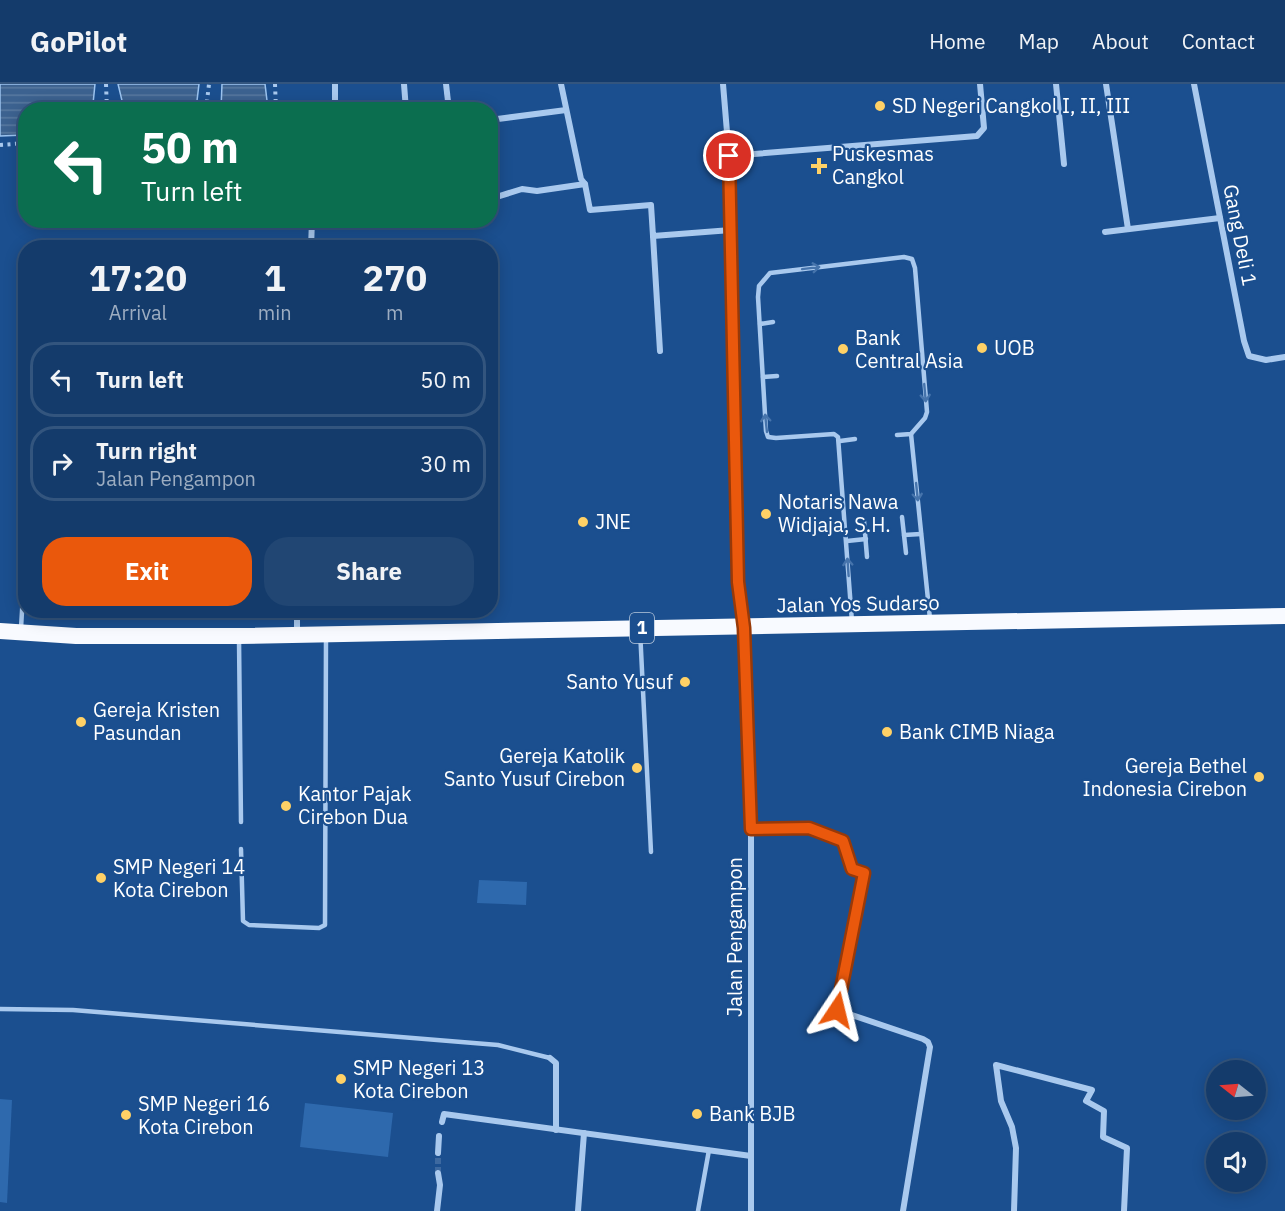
<!DOCTYPE html>
<html lang="en">
<head>
<meta charset="utf-8">
<style>
  body { margin:0; font-family:"IBM Plex Sans",sans-serif; background:#214673; color:#f1f3f6; height:100vh; display:flex; flex-direction:column; font-size:22px; white-space:nowrap }
  * { box-sizing:border-box; margin:0 }
  p { font-size:20px; color:#9dadc1 }
  .icon { flex:none; width:33px; height:33px; fill:none; stroke:currentColor; stroke-width:2; stroke-linecap:round; stroke-linejoin:round }
  .map { position:relative; flex:1; overflow:hidden }
  .details { position:absolute; left:18px; top:156px; width:480px; height:378px; display:flex; flex-direction:column; background:#143b6b; border-radius:24px; box-shadow:0 3px 15px #0003,0 0 0 2px #33557e }
  .details>* { flex:none }
  .guide { position:absolute; left:18px; top:18px; width:480px; height:126px; border-radius:24px; box-shadow:0 3px 15px #0003,0 0 0 2px #33557e; background:#0b6e4f; color:#fff; overflow:hidden }
  .needle { width:39px; rotate:287deg }
  .tools { position:absolute; left:1206px; top:976px; display:grid; gap:12px }
  .tools a { display:grid; place-items:center; width:60px; height:60px; border-radius:50%; background:#143b6b; box-shadow:0 3px 15px #0003,0 0 0 2px #33557e; font-size:30px }
  .pin { position:absolute; display:grid; place-items:center; width:51px; height:51px; color:#fff; margin:-26px; border:3px solid #fff; border-radius:50%; box-shadow:0 2px 6px #0007 }
  .me { position:absolute; width:66px; margin:-33px; rotate:10deg; stroke-linejoin:round; filter:drop-shadow(0 0 4px #0008) }
  .turn { display:flex; align-items:center; gap:21px; height:126px; padding:0 24px; font-size:27px }
  .turn .icon { width:78px; height:78px; stroke-width:2.5 }
  .turn b { display:block; font-size:42px; line-height:51px }
  .eta { display:flex; justify-content:space-evenly; align-items:center; height:102px; text-align:center }
  .eta b { font-size:36px; font-weight:700; line-height:42px }
  .cta { display:flex; gap:12px; margin-top:auto; padding:12px 24px }
  .cta a { flex:1; height:69px; border-radius:24px; background:#ea580c; color:#fff; font-size:24px; font-weight:700; line-height:69px; text-align:center }
  .cta a+a { background:#214673; color:#f1f3f6 }
  ul { padding:0; list-style:none }
  li { display:flex; align-items:center; gap:18px; height:75px; margin:0 12px 9px; padding:0 12px; border:3px solid #33557e; border-radius:24px }
  li div { flex:1 }
  li b { display:block; font-size:22px }
  li em { font-style:normal }
  header { display:flex; align-items:center; gap:36px; box-sizing:border-box; height:84px; padding:0 30px; background:#143b6b; border-bottom:2px solid #33557e }
  header strong { font-size:28px }
  nav { display:flex; gap:33px; margin-inline-start:auto; font-size:21px }
  .map>svg:first-child { display:block }
  .pitch { fill:#2e69ad }
  .water { fill:url(#water-rules); stroke:#9cc4f0; stroke-width:1.5 }
  .lines { fill:none; stroke-linecap:round; stroke-linejoin:round }
  .minor-tunnel { stroke:#3d69a0; stroke-width:6; stroke-dasharray:6 3; stroke-linecap:butt }
  .path { stroke:#a9c9ee; stroke-width:4; stroke-dasharray:3 4.5; stroke-linecap:butt }
  .service { stroke:#a9c9ee; stroke-width:4.5 }
  .minor { stroke:#a9c9ee; stroke-width:6 }
  .trunk { stroke:#f8faff; stroke-width:16 }
  .oneway { stroke:#4674ac }
  .route-casing { stroke:#983908; stroke-width:15 }
  .route { stroke:#ea580c; stroke-width:10 }
  .poi-dot { fill:#ffd166; stroke:#1b4f8f; stroke-width:2 }
  .labels { text-anchor:middle; stroke-width:4.5; stroke-linejoin:round; paint-order:stroke }
  .shield { fill:#1b4f8f; stroke:#bbcadd; stroke-width:1.5 }
  .shield-label { font-size:18px; font-weight:bold; fill:#fff }
  .poi-label { font-size:20px; fill:#fff; stroke:#1b4f8f; text-anchor:start }
  .street-label { font-size:20px; fill:#fff; stroke:#1b4f8f }
</style>
</head>
<body>
<header>
<strong>GoPilot</strong>
<nav><a>Home</a><a>Map</a><a>About</a><a>Contact</a></nav>
</header>
<div class="map">
<svg width="1285" height="1127" viewBox="0 0 1285 1127">
  <defs>
    <pattern id="water-rules" width="6" height="5" patternUnits="userSpaceOnUse" patternTransform="scale(1.5)"><rect width="6" height="5" fill="#3c6290"/><path d="M0 2.5h6" fill="none" stroke="#597aa1"/></pattern>
  </defs>
  <rect width="100%" height="100%" fill="#1b4f8f"/>
  <g class="pitch">
    <polygon points="479,796 527,798 526,821 477,819"/>
    <polygon points="0,1015 12,1016 7,1119 0,1118"/>
    <polygon points="305,1019 393,1029 388,1073 300,1063"/>
  </g>
  <g class="water">
    <polygon points="0,0 95,0 93,20 89,25 26,26 25,51 0,52"/>
    <polygon points="118,0 199,0 196,25 124,25"/>
    <polygon points="222,0 265,0 268,25 221,25"/>
  </g>
  <g class="lines">
    <polyline class="minor-tunnel" points="438,1089 438,1069"/>
    <g class="path">
      <polyline points="106,0 107,26"/>
      <polyline points="275,0 276,26"/>
      <polyline points="206,26 209,0"/>
      <polyline points="0,61 26,59"/>
    </g>
    <g class="service">
      <polyline points="760,240 773,238"/>
      <polyline points="763,293 777,292"/>
      <polyline points="911,350 930,535"/>
      <polyline points="840,357 855,355"/>
      <polyline points="902,433 906,469"/>
      <polyline points="864,437 867,473"/>
      <polyline points="904,451 921,450"/>
      <polyline points="847,457 866,455"/>
      <polyline points="852,538 838,353 834,350 776,354 768,353 766,347 758,213 759,202 770,189 904,173 912,175 915,184 927,328 925,334 911,350 897,351"/>
      <polyline points="21,544 26,460"/>
      <polyline points="640,546 651,768"/>
      <polyline points="239,555 241,738"/>
      <polyline points="241,765 243,837 249,841 319,844 325,841 326,552"/>
      <polyline points="0,925 73,926 498,961 550,974"/>
      <polyline points="698,1127 709,1066"/>
    </g>
    <g class="minor">
      <polyline points="335,0 335,26"/>
      <polyline points="404,0 406,26"/>
      <polyline points="446,0 449,26"/>
      <polyline points="561,0 581,95 585,100"/>
      <polyline points="723,0 729,72 737,498 744,544 751,745 751,1127"/>
      <polyline points="1056,0 1064,80"/>
      <polyline points="1106,0 1128,145"/>
      <polyline points="1194,0 1244,257 1249,272 1266,276 1285,273"/>
      <polyline points="490,36 566,26"/>
      <polyline points="490,49 493,68"/>
      <polyline points="729,72 977,52 984,44 980,0"/>
      <polyline points="490,115 522,105 537,107 585,100 590,126 651,121 653,152 731,146"/>
      <polyline points="1105,148 1220,134"/>
      <polyline points="653,152 660,267"/>
      <polyline points="311,164 312,136"/>
      <polyline points="297,549 297,526"/>
      <polyline points="751,745 809,744 843,757 852,785 864,789 837,926 923,955 928,958 930,963 903,1127"/>
      <polyline points="550,974 556,979 556,1046"/>
      <polyline points="442,1038 444,1030 751,1072"/>
      <polyline points="438,1069 439,1052"/>
      <polyline points="437,1127 440,1101 438,1089"/>
      <polyline points="578,1127 584,1049"/>
      <polyline points="1014,1127 1016,1064 1012,1043 1001,1017 996,981 1092,1006 1086,1017 1104,1027 1103,1053 1127,1064 1124,1127"/>
    </g>
    <polyline class="trunk" points="0,547 76,552 239,552 1285,532"/>
  </g>
  <defs><path id="oneway-shaft" d="M-6 0H5M1.5-3L5.5 0L1.5 3" fill="none" stroke-width="1.6" stroke-linecap="round" stroke-linejoin="round" transform="scale(1.5)"/></defs>
  <g class="oneway">
    <use href="#oneway-shaft" transform="translate(811 184) rotate(-7)"/>
    <use href="#oneway-shaft" transform="translate(925 309) rotate(85)"/>
    <use href="#oneway-shaft" transform="translate(766 339) rotate(-96)"/>
    <use href="#oneway-shaft" transform="translate(917 408) rotate(84)"/>
    <use href="#oneway-shaft" transform="translate(848 483) rotate(-94)"/>
  </g>
  <g class="lines">
    <defs>
      <polyline id="route" points="729,72 738,498 744,544 751,745 809,744 843,757 852,785 864,789 837,926"/>
    </defs>
    <use href="#route" class="route-casing"/>
    <use href="#route" class="route"/>
  </g>
  <g class="poi-dot">
    <circle cx="880" cy="22" r="6"/>
    <path d="M816 73h6v6h6v6h-6v6h-6v-6h-6v-6h6z"/>
    <circle cx="982" cy="264" r="6"/>
    <circle cx="843" cy="265" r="6"/>
    <circle cx="766" cy="430" r="6"/>
    <circle cx="583" cy="438" r="6"/>
    <circle cx="685" cy="598" r="6"/>
    <circle cx="81" cy="638" r="6"/>
    <circle cx="887" cy="648" r="6"/>
    <circle cx="637" cy="684" r="6"/>
    <circle cx="1259" cy="693" r="6"/>
    <circle cx="286" cy="722" r="6"/>
    <circle cx="101" cy="794" r="6"/>
    <circle cx="341" cy="995" r="6"/>
    <circle cx="697" cy="1030" r="6"/>
    <circle cx="126" cy="1031" r="6"/>
  </g>
  <g class="labels">
    <rect class="shield" x="630" y="529" width="24" height="30" rx="4.5"/>
    <g class="shield-label">
      <text x="642" y="550">1</text>
    </g>
    <g class="poi-label">
      <text x="892" y="29">SD Negeri Cangkol I, II, III</text>
      <text x="832" y="77">Puskesmas<tspan x="832" dy="23">Cangkol</tspan></text>
      <text x="855" y="261">Bank<tspan x="855" dy="23">Central Asia</tspan></text>
      <text x="994" y="271">UOB</text>
      <text x="778" y="425">Notaris Nawa<tspan x="778" dy="23">Widjaja, S.H.</tspan></text>
      <text x="595" y="445">JNE</text>
      <text x="673" y="605" text-anchor="end">Santo Yusuf</text>
      <text x="93" y="633">Gereja Kristen<tspan x="93" dy="23">Pasundan</tspan></text>
      <text x="899" y="655">Bank CIMB Niaga</text>
      <text x="625" y="679" text-anchor="end">Gereja Katolik<tspan x="625" dy="23">Santo Yusuf Cirebon</tspan></text>
      <text x="1247" y="689" text-anchor="end">Gereja Bethel<tspan x="1247" dy="23">Indonesia Cirebon</tspan></text>
      <text x="298" y="717">Kantor Pajak<tspan x="298" dy="23">Cirebon Dua</tspan></text>
      <text x="113" y="790">SMP Negeri 14<tspan x="113" dy="23">Kota Cirebon</tspan></text>
      <text x="353" y="991">SMP Negeri 13<tspan x="353" dy="23">Kota Cirebon</tspan></text>
      <text x="138" y="1027">SMP Negeri 16<tspan x="138" dy="23">Kota Cirebon</tspan></text>
      <text x="709" y="1037">Bank BJB</text>
    </g>
    <g class="street-label">
      <text transform="translate(1240 151) rotate(79)" y="7">Gang Deli 1</text>
      <text transform="translate(858 520) rotate(-1)" y="7">Jalan Yos Sudarso</text>
      <text transform="translate(735 853) rotate(-90)" y="7">Jalan Pengampon</text>
    </g>
  </g>
</svg>
<div class="tools">
<a><svg class="needle" viewBox="-14 -14 28 28"><path d="M0-13l5 13h-10z" fill="#e53935"/><path d="M0 13l5-13h-10z" fill="#9dadc1"/></svg></a>
<a><svg class="icon" aria-label="sound" viewBox="0 0 24 24"><path d="M4 9h4l5-4v14l-5-4H4zM17 9q2 3 0 6"/></svg></a>
</div>
<div class="pin" style="left:729px;top:72px;background:#d93025"><svg class="icon" aria-label="arrive" viewBox="0 0 24 24"><path d="M6 21V4h12l-3 4 3 4H6"/></svg></div>
<svg class="me" style="left:837px;top:926px" viewBox="-20 -20 40 40"><path d="M0-17L14 15 0 8-14 15z" fill="#ea580c" stroke="#fff" stroke-width="4"/></svg>
<div class="guide">
<div class="turn"><svg class="icon" aria-label="left" viewBox="0 0 24 24"><path d="M17 20v-9H6M10 6l-5 5 5 5"/></svg><div><b>50 m</b>Turn left</div></div>
</div>
<section class="details">
<div class="eta">
<div><b>17:20</b><p>Arrival</p></div>
<div><b>1</b><p>min</p></div>
<div><b>270</b><p>m</p></div>
</div>
<ul>
<li><svg class="icon" aria-label="left" viewBox="0 0 24 24"><path d="M17 20v-9H6M10 6l-5 5 5 5"/></svg><div><b>Turn left</b></div><em>50 m</em></li>
<li><svg class="icon" aria-label="right" viewBox="0 0 24 24"><path d="M7 20v-9h11M14 6l5 5-5 5"/></svg><div><b>Turn right</b><p>Jalan Pengampon</p></div><em>30 m</em></li>
</ul>
<div class="cta"><a>Exit</a><a>Share</a></div>
</section>
</div>
</body>
</html>
